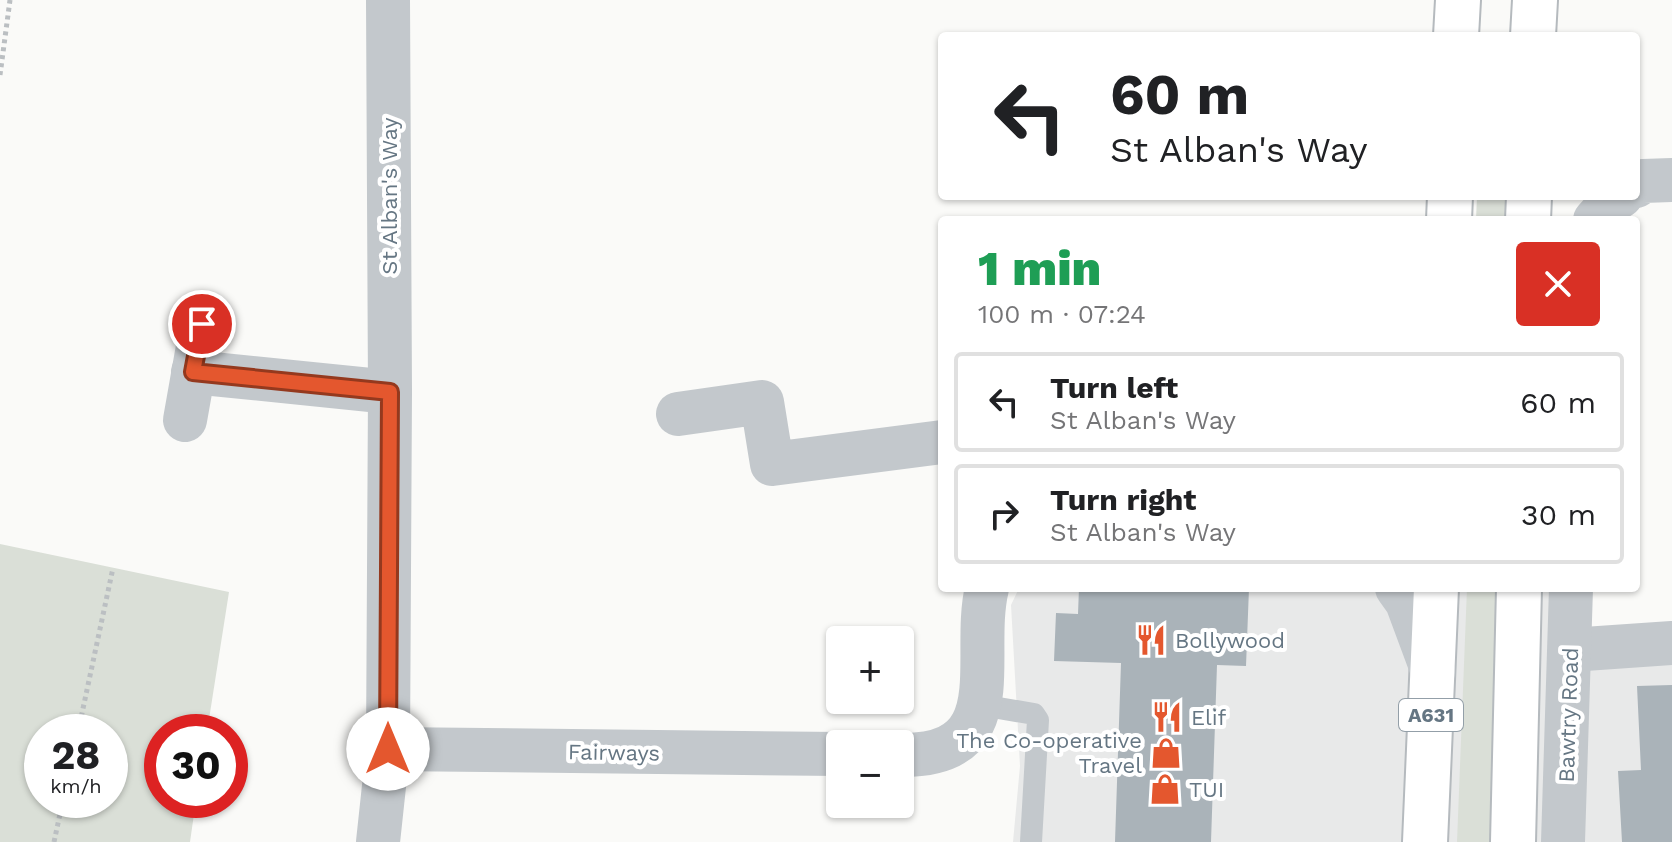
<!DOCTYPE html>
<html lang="en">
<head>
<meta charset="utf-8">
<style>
  body { margin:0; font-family:"Work Sans",sans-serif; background:#f2f2f2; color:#202124; height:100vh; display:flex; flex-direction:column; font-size:30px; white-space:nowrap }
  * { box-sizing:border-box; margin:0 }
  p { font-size:26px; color:#757577 }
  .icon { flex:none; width:44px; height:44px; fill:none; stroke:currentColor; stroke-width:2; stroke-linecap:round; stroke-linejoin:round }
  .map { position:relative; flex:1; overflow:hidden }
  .side { position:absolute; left:938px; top:216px; width:702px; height:376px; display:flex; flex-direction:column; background:#fff; border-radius:8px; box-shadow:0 2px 6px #0004 }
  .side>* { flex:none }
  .top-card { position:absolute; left:938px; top:32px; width:702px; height:168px; border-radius:8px; box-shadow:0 2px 6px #0004; background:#fff; color:#202124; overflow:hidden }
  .fabs { position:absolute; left:826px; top:626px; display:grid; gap:16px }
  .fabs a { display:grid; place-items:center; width:88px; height:88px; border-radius:8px; background:#fff; box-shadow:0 2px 6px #0004; font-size:40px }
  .speed { position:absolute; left:24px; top:714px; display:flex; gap:16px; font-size:40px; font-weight:700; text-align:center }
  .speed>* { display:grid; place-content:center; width:104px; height:104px; border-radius:50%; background:#fff; box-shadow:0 2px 6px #0004; line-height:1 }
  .speed small { font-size:20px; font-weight:400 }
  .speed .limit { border:12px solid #d22; background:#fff; color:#111 }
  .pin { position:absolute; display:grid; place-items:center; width:68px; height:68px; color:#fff; margin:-34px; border:4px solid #fff; border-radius:50%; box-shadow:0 2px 8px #0007 }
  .me { position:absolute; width:88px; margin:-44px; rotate:0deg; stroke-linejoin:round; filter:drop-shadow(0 0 6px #0008) }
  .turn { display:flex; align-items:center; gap:28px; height:168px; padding:0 40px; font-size:36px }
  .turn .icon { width:104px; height:104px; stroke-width:2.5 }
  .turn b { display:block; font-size:56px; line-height:68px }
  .round { display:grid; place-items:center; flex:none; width:84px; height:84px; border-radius:8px; background:#f2f2f2 }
  .summary { display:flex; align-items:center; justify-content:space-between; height:136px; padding:0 40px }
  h1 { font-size:48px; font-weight:800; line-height:60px; color:#1e9e55 }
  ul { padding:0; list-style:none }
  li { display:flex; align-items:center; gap:24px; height:100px; margin:0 16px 12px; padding:0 24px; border:4px solid #e0e0e0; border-radius:8px }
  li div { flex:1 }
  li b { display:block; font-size:30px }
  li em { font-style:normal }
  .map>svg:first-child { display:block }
  .built { fill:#e8e9e9 }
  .green { fill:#dadfd7; fill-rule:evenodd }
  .building { fill:#aab3b9 }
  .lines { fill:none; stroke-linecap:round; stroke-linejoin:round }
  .primary-casing { stroke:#b5babe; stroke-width:48 }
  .path { stroke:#bbbfc2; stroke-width:5; stroke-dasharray:4 4; stroke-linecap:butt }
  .lane { stroke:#c3c8cc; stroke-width:22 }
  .street { stroke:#c3c8cc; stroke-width:44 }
  .primary { stroke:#fff; stroke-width:44 }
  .route-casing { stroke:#94391e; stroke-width:20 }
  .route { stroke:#e4572e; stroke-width:14 }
  .labels { text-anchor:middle; stroke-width:8; stroke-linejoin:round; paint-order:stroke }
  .shield { fill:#fff; stroke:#939fa8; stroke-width:2 }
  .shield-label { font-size:20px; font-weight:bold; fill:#657683 }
  .street-label { font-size:22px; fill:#657683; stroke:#fff }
  .poi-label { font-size:22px; fill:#657683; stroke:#fff; text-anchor:start }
</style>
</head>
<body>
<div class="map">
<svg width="1672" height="842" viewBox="0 0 1672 842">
  <rect width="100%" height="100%" fill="#fafaf8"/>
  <polygon class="built" points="1019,588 1576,588 1570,650 1672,643 1672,842 1013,842 1020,766 1011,605"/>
  <g class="green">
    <polygon points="1477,196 1510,196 1509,220 1476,220"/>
    <path d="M0,544L229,592L207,732H162V800H196L190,842H0ZM42,732H110V800H42Z"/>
    <polygon points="1467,588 1500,588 1494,842 1457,842"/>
  </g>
  <g class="building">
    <polygon points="1079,588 1249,588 1246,666 1217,665 1211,842 1115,842 1121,663 1054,661 1056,613 1078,614"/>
    <polygon points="1672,685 1672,842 1622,842 1618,771 1641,770 1637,686"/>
  </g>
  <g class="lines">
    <defs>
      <g id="primary">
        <polyline points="1456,36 1458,0"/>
        <polyline points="1533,36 1535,0"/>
        <polyline points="1449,220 1450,196"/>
        <polyline points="1528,220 1529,196"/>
        <polyline points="1425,842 1436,588"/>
        <polyline points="1513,842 1519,588"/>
      </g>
    </defs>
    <use href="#primary" class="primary-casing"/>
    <g class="path">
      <polyline points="0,75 10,0"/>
      <polyline points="78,732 113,568"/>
      <polyline points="54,842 63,800"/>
    </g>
    <polyline class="lane" points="981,705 1034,714 1038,720 1031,842"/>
    <g class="street">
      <polyline points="1636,186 1643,181 1672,180"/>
      <polyline points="1595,220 1611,202 1621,196"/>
      <polyline points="193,372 390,392"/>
      <polyline points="678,414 762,402 772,464 942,442"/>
      <polyline points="185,420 202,324"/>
      <polyline points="1397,588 1407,602 1433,672"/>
      <polyline points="1570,650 1672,643"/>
      <polyline points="388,749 840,754"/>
      <path d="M900,755C1015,757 970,658 987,588"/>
      <polyline points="378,842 388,749 390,392 388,0"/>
      <polyline points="1563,842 1571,588"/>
    </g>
    <use href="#primary" class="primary"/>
  </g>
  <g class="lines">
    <defs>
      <polyline id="route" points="202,324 193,372 390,392 388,749"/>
    </defs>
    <use href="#route" class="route-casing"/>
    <use href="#route" class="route"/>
  </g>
  <defs>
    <symbol id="restaurant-bare" viewBox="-9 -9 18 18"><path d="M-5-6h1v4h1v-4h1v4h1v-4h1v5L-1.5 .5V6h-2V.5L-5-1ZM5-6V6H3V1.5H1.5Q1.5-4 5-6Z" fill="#e4572e" stroke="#fff" stroke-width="2.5" paint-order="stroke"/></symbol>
    <symbol id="shop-bare" viewBox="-9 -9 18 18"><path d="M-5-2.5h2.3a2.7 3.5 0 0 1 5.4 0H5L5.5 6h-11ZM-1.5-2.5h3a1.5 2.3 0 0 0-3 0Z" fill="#e4572e" stroke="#fff" stroke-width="2.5" paint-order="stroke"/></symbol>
  </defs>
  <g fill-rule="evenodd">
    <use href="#restaurant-bare" x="1129" y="618" width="44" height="44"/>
    <use href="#restaurant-bare" x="1145" y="695" width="44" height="44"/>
    <use href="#shop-bare" x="1144" y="731" width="44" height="44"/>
    <use href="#shop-bare" x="1143" y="767" width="44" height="44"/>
  </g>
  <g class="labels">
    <rect class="shield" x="1399" y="699" width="64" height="32" rx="6"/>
    <g class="shield-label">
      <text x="1431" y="722">A631</text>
    </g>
    <g class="street-label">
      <text transform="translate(389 196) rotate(-90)" y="8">St Alban's Way</text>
      <text transform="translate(1568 715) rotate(-88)" y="8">Bawtry Road</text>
      <text transform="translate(614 752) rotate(1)" y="8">Fairways</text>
    </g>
    <g class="poi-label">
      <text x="1175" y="648">Bollywood</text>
      <text x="1191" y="725">Elif</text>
      <text x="1142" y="748" text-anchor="end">The Co-operative<tspan x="1142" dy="25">Travel</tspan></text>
      <text x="1189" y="797">TUI</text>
    </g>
  </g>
</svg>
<div class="fabs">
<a>+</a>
<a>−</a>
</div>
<div class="speed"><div>28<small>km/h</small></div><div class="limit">30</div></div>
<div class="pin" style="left:202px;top:324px;background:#d93025"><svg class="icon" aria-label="arrive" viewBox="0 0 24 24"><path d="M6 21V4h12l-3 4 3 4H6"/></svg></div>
<svg class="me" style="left:388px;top:749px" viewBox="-20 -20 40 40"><circle r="19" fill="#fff"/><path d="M0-13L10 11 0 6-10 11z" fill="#e4572e"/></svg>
<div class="top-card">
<div class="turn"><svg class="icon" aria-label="left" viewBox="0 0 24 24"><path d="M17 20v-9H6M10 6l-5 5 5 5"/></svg><div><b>60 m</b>St Alban's Way</div></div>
</div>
<section class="side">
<div class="summary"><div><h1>1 min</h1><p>100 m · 07:24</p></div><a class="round" style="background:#d93025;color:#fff"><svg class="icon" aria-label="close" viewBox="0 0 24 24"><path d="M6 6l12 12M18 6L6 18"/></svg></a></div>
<ul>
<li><svg class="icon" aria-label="left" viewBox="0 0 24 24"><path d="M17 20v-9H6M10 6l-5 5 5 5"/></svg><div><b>Turn left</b><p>St Alban's Way</p></div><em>60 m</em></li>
<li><svg class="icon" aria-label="right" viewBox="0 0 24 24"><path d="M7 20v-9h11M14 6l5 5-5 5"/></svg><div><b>Turn right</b><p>St Alban's Way</p></div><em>30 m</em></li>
</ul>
</section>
</div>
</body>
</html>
